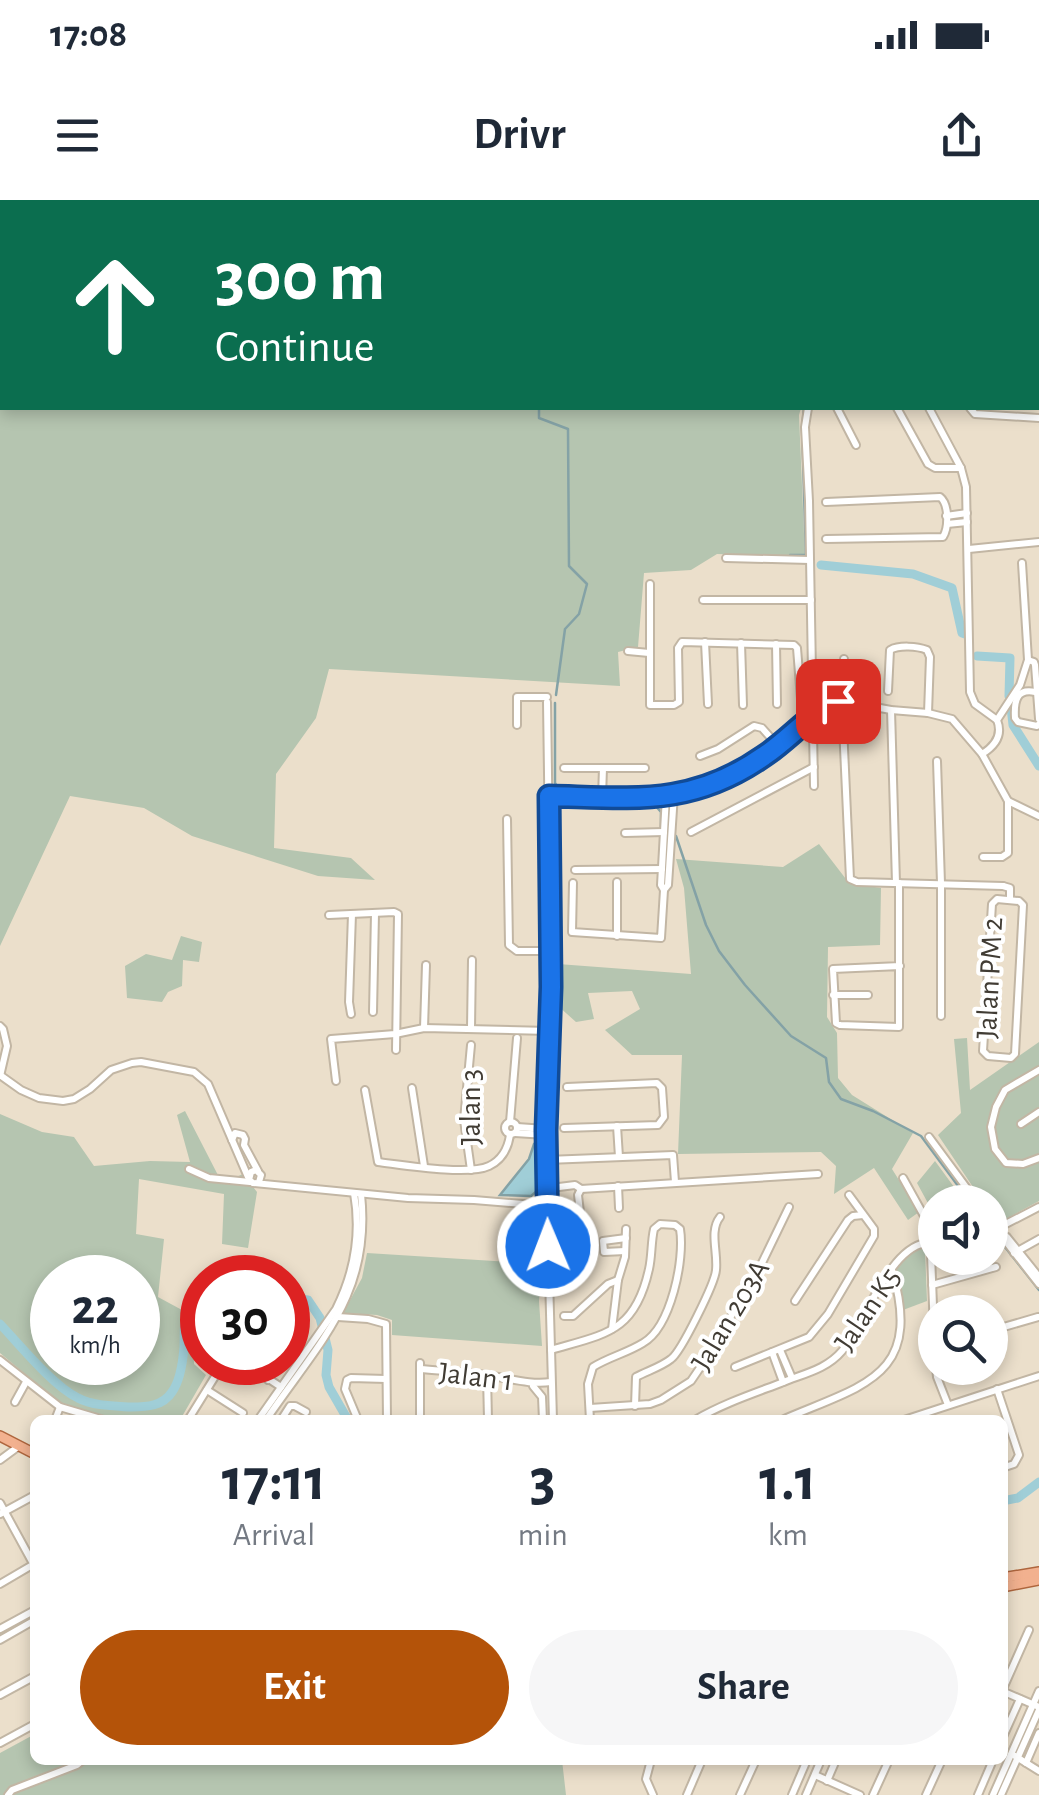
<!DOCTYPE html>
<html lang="en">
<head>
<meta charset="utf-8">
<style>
  body { margin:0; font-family:"Alegreya Sans",sans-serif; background:#f6f6f7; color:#1f2937; height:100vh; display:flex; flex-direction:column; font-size:38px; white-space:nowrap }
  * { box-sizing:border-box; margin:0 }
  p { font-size:32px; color:#747a83 }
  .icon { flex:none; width:55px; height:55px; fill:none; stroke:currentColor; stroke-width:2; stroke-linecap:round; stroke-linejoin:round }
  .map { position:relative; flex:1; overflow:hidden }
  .side { position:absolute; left:30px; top:1215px; width:978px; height:350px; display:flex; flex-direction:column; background:#fff; border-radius:15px; box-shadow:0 5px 15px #0003 }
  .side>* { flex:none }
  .guide { position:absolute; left:0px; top:0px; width:1040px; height:210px; box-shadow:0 5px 15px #0003; background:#0b6e4f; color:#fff; overflow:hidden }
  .fabs { position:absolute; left:918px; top:985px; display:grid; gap:20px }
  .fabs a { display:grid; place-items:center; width:90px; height:90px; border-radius:50%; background:#fff; box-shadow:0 5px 15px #0003; font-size:50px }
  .speed { position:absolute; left:30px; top:1055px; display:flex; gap:20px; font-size:50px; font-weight:700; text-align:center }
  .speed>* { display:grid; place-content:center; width:130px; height:130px; border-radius:50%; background:#fff; box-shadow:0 5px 15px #0003; line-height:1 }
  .speed small { font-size:25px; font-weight:400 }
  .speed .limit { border:15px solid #d22; background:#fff; color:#111 }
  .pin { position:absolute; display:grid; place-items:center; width:85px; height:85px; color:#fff; margin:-42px; border-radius:20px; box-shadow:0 5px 15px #0006 }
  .me { position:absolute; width:110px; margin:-55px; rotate:359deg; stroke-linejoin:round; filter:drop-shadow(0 0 8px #0008) }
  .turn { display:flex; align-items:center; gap:35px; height:210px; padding:0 50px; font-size:45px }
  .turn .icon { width:130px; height:130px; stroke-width:2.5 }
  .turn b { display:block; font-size:70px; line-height:85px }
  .eta { display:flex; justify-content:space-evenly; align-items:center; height:170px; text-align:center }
  .eta b { font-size:60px; font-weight:700; line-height:70px }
  .cta { display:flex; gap:20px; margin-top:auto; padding:20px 50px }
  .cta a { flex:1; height:115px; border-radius:60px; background:#b45309; color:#fff; font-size:40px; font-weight:700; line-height:115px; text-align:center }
  .cta a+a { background:#f6f6f7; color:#1f2937 }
  .status { display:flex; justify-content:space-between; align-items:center; height:70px; padding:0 50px; background:#fff; direction:ltr }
  .status svg { height:28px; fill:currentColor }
  header { display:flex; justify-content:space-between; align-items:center; height:130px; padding:0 50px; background:#fff; font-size:45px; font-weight:700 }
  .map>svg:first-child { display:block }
  .green { fill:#b5c5b0; fill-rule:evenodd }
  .water { fill:#a0ced7; stroke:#84a2a6; stroke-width:2.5 }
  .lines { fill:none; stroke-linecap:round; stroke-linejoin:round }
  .stream { stroke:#84a2a6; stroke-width:2.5 }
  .river { stroke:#a0ced7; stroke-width:9 }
  .minor-casing { stroke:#c2b6a4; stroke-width:10 }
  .major-casing { stroke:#af663e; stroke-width:12 }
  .minor { stroke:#fff; stroke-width:6 }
  .major { stroke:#f2b18f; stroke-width:9 }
  .route-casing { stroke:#114b97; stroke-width:25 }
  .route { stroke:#1a73e8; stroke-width:18 }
  .labels { text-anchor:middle; stroke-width:8; stroke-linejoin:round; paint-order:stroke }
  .street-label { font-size:30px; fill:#413c34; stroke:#fff }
</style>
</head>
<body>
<div class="status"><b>17:08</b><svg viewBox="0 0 49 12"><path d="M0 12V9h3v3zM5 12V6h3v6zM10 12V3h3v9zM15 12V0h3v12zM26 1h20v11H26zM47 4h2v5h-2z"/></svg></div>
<header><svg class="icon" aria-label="menu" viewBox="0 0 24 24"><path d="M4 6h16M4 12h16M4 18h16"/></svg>Drivr<svg class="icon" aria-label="share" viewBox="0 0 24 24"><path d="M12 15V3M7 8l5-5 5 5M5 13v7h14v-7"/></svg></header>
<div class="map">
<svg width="1039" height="1595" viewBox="0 0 1039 1595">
  <rect width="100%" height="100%" fill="#ebdfcb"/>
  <g class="green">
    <polygon points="0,0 864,0 864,2 2,2 2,208 801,208 799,215 805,357 717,354 691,370 644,373 638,447 618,452 620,486 329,469 316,518 276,574 274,648 351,658 375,680 318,676 192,636 144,608 70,596 0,746"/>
    <polygon points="819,644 849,683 881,688 880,745 828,747 827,817 837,833 838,878 852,895 913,933 892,969 919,1012 908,1020 874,968 834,994 836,966 821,952 678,954 682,855 632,855 605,830 640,809 632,791 588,793 594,819 576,822 557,805 558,764 691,774 684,688 676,659 783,667"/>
    <polygon points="181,736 202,742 199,762 183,760 182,786 168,792 162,802 127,798 125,766 146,754 172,760"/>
    <polygon points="967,838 970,890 1039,842 1039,1001 1006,1019 973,987 938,935 961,913 954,839"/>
    <path d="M185,911L222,983L243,974L257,992L248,1048L222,1044L224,994L139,979L136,1034L164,1039L158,1097L182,1110L193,1136L194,1164L206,1175L180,1220L109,1217L60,1203L0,1153V914L42,932L74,937L94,966L150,961L190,962L177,915ZM52,1078H138V1162H52Z"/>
    <polygon points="935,961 965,1002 935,1002 935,1041 935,1016 917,983"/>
    <polygon points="917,1048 925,1049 927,1101 903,1110 894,1070"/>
    <polygon points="367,1053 542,1064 539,1101 542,1146 392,1135 392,1120 377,1115 343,1113 362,1078"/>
    <polygon points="35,1534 35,1560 562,1560 566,1595 0,1595 0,1553"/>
  </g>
  <polygon class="water" points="534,944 540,944 537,991 531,996 500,995 529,959"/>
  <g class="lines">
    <g class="stream">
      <polyline points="423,0 427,2"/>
      <polyline points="860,2 860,0"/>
      <polyline points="539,208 539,218 568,229 569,366 587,384 579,414 565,429 556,495"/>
      <polyline points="790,355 806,355 802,229 804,208"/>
      <polyline points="555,503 555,583 561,593 599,594"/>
      <polyline points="599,601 612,601"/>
      <polyline points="625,601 652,602 661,612 661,628"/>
      <polyline points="676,636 706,725 719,751 745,785 791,836 826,858 829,882 841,899 873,911 921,936 970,1002"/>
      <polyline points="990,1028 1039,1090"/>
    </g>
    <g class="river">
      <polyline points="821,365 913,374 952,388 962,433 968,435"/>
      <polyline points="977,456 1010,458 1009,496"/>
      <polyline points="1011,507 1013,525 1039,566"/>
      <polyline points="288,1098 308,1100 320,1118 328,1150 326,1175 329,1187 348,1220"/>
      <path d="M0,1124C20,1145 53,1186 78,1198C93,1206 114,1206 131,1207C147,1207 163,1206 172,1192C180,1181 183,1160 184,1147C185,1129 180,1109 202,1103"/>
      <polyline points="1002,1301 1018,1298 1039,1282"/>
    </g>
    <defs>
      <g id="minor">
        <polyline points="963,2 964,0"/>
        <polyline points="1038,33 1039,33"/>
        <polyline points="1038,104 1039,104"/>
        <polyline points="1038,136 1039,136"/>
        <polyline points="808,208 805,227 809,301 814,586"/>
        <polyline points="837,208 856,245"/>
        <polyline points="897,208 928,264 935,268 961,268"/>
        <polyline points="929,208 961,268 966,287 970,492 975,504 997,520"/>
        <polyline points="970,208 975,214 1039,218"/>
        <polyline points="946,316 967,313"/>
        <polyline points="947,324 967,322"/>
        <path d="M826,339L943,337C949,327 949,304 940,297L826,302"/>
        <polyline points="969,349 1039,342"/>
        <polyline points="726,358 810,360"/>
        <polyline points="650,384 650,505 674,505 679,502 678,448 682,442 794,445 797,448 801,499 805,502 813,502"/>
        <polyline points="703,400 811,400"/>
        <polyline points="705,442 708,504"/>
        <polyline points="741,443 743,505"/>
        <polyline points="776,444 777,504"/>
        <polyline points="628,451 649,453"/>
        <polyline points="1028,460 1034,462 1035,465 1039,519"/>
        <path d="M888,491L890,450C899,445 917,446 927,450L930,457L928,513"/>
        <path d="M1035,492C1016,488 1014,502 1015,518L1018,522L1037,526L1039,524"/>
        <polyline points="842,501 844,459"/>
        <polyline points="547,502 551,787 546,929 547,1006 553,1220"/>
        <polyline points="891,510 896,683"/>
        <polyline points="517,525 517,497 547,497"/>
        <polyline points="843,526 850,679 857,682 1003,686"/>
        <path d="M982,554C995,546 1003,535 997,520L1020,485L1028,460L1022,363"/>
        <polyline points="700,556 718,549 754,526 762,528 778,546"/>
        <polyline points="937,561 941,683 941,816"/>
        <polyline points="564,568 645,568"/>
        <path d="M549,596C605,597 667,606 719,582C735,575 752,565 767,555C790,538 813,504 842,501L891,510L928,513L952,519L982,554L1008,601L1039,616"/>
        <polyline points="602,597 603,568"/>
        <polyline points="507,619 509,745 517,751 551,751"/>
        <polyline points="691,632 814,567"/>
        <polyline points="625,633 664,632"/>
        <polyline points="983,657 1002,657 1008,653 1008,601"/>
        <polyline points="575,670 662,669"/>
        <polyline points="617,682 617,736"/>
        <polyline points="573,683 572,732 661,738 664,690 661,685 666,596"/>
        <polyline points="899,683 899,827 840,825 836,823 833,769 900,766"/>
        <polyline points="1003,686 1010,688 1010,700"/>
        <polyline points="664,690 668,685 674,594"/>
        <polygon points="997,699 1019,701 1023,705 1015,854 1011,858 988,856 983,851 992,704"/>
        <polyline points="329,715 394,712 398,714 396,850"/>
        <polyline points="833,795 868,795"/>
        <polyline points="373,812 375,713"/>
        <polyline points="351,814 349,802 352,714"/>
        <polyline points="0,826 3,829 7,846 0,876"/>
        <polyline points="424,828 426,765"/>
        <polyline points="471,828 472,760"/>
        <polyline points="471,845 464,920 471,970"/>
        <polyline points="1039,870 1005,890 996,907 991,927 995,949 1006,963 1023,964 1039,958"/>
        <polyline points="0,875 21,890 39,898 63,901 74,899 90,889 111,870 132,863 141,862 194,872 208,884 248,977"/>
        <polyline points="336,881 331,839 395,834 424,828 549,831"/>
        <polyline points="412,888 424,966"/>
        <path d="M365,890L378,962C403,965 468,976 489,966C502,960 508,948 510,935"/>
        <circle cx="511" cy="928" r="6"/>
        <polyline points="510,922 517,838"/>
        <polyline points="1021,924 1039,912"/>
        <polyline points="617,926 619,957"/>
        <polyline points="517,927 546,929"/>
        <polyline points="564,928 658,925 664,917 662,888 657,883 567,887"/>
        <polyline points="515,933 546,935"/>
        <polyline points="929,937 977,1002"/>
        <polyline points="232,940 235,933 243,935 245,939 244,945 258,971"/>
        <polyline points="547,960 673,955 675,982"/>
        <polyline points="189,969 209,978 250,982"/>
        <polyline points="903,978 928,1023 929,1032 925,1043"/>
        <polyline points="259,982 261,975 256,970 251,972 249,980 253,983 408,998 474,1000 547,1006"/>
        <polyline points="618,986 619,1008"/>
        <polyline points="559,987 575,985 581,989 818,974"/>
        <polyline points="580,1012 578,995 581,989"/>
        <polyline points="990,1021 1039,1084"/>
        <polyline points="996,1029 1039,1007"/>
        <polyline points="1002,1035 1007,1037 1039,1077"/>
        <polyline points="925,1043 930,1048 931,1054 935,1157"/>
        <polyline points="625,1051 604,1052 603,1041 626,1038"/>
        <polyline points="1014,1053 1039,1039"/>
        <polyline points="932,1085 996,1067"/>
        <polyline points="795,1101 848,1020 853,1016 863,1015"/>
        <polyline points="564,1116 573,1116 608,1084 618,1080"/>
        <polyline points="338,1117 368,1119 386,1124 387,1220"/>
        <polyline points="202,1128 202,1135"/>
        <polyline points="612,1129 618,1080 625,1057 626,1029"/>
        <polyline points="990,1131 1038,1117"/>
        <path d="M551,1150C605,1134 635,1133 649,1069C652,1056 651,1042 654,1029L660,1024L675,1025L680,1029C685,1059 671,1127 643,1143C627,1153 609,1157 593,1167L588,1184L590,1220"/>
        <polyline points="780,1150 792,1178"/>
        <polyline points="288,1151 297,1138"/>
        <polyline points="772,1152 783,1182"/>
        <polyline points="0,1160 60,1207 104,1220"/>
        <polyline points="243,1162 281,1187"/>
        <polyline points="420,1163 420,1220"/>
        <polyline points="735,1167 809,1137 828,1114 874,1036 874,1029 849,995"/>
        <polyline points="936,1168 937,1177 948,1205"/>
        <path d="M420,1169C442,1171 464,1172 486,1175C510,1178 528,1185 551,1182"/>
        <polyline points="487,1175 488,1220"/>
        <polyline points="268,1180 280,1162"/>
        <polyline points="533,1186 542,1197 543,1220"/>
        <polyline points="997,1189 1019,1255 1014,1264 1002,1268"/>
        <polyline points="207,1190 243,1213"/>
        <polyline points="15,1202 26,1182"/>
        <path d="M635,1206L636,1177C647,1171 661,1167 671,1159C681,1152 715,1083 716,1070C718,1052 709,1031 720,1017"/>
        <polyline points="590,1208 650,1204 661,1200 691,1181 727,1128 730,1118 759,1069 789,1007"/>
        <polyline points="55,1220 60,1207"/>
        <polyline points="188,1220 224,1162"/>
        <path d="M258,1220L336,1109C354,1073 361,1033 354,993"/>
        <path d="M266,1220C318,1143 372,1095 361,994"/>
        <polyline points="281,1220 290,1206 295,1206 306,1212"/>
        <polyline points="358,1220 345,1189 347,1180 351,1178 386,1179"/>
        <path d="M695,1220C722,1204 752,1194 781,1183C802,1174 826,1170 842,1151C865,1123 888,1050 925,1043"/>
        <path d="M782,1220C862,1185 924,1178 892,1070"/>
        <polyline points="904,1220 1039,1176"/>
        <polyline points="0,1260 19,1246"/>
        <polyline points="0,1303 35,1367"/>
        <polyline points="0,1314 35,1295"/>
        <polyline points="0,1384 34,1364"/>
        <polyline points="0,1429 35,1410"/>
        <polyline points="1029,1430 1002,1491 1039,1507"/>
        <polyline points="0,1440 35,1420"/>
        <polyline points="0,1495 35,1476"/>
        <polyline points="1002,1539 1020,1499"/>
        <polyline points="0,1543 35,1524"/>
        <polyline points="1015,1556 1039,1571"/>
        <polyline points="651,1560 646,1579 653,1595"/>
        <polyline points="1026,1563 1039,1533"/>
        <polyline points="815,1575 860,1595"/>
        <polyline points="827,1581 836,1560"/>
        <polyline points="8,1595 12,1590 77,1565 83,1560"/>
        <polyline points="687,1595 702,1560"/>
        <polyline points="740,1595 756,1560"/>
        <polyline points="792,1595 807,1560"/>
        <polyline points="806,1595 821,1560"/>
        <polyline points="873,1595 889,1560"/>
        <polyline points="926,1595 942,1560"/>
        <polyline points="978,1595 993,1560"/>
        <polyline points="993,1595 1039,1491"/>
        <polyline points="1001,1595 1039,1510"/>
      </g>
      <g id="major">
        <polyline points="0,1236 35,1254"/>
        <polyline points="1002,1378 1039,1372"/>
        <polyline points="1002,1387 1039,1380"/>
      </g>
    </defs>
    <use href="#minor" class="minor-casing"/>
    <use href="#major" class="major-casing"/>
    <use href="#minor" class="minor"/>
    <use href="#major" class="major"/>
  </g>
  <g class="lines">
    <defs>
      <path id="route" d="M548,1046L546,930L551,787L549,596C633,598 691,607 764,556C790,539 810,513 838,501"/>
    </defs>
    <use href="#route" class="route-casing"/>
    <use href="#route" class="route"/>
  </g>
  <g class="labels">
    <g class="street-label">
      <text transform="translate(989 778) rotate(-87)" y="10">Jalan PM 2</text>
      <text transform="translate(470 907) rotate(-90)" y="10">Jalan 3</text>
      <text transform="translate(867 1109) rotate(-56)" y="10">Jalan K5</text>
      <text transform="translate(730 1115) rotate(-59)" y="10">Jalan 203A</text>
      <text transform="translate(476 1176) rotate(7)" y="10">Jalan 1</text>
    </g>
  </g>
</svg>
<div class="fabs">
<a><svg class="icon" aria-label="sound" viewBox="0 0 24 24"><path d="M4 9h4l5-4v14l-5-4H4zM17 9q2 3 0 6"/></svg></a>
<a><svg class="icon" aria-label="search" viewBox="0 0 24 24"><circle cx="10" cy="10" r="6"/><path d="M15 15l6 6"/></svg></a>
</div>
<div class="speed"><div>22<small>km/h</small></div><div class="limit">30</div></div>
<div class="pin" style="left:838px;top:501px;background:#d93025"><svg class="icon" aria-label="arrive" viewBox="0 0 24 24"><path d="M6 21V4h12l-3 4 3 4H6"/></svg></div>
<svg class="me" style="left:548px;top:1046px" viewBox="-20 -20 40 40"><circle r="17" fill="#1a73e8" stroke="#fff" stroke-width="3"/><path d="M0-11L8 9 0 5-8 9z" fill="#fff"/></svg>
<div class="guide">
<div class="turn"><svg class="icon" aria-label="ahead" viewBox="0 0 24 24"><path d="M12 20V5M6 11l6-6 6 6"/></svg><div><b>300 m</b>Continue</div></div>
</div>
<section class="side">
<div class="eta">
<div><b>17:11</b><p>Arrival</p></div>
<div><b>3</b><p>min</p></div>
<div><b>1.1</b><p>km</p></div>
</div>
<div class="cta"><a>Exit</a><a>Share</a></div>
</section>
</div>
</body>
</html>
